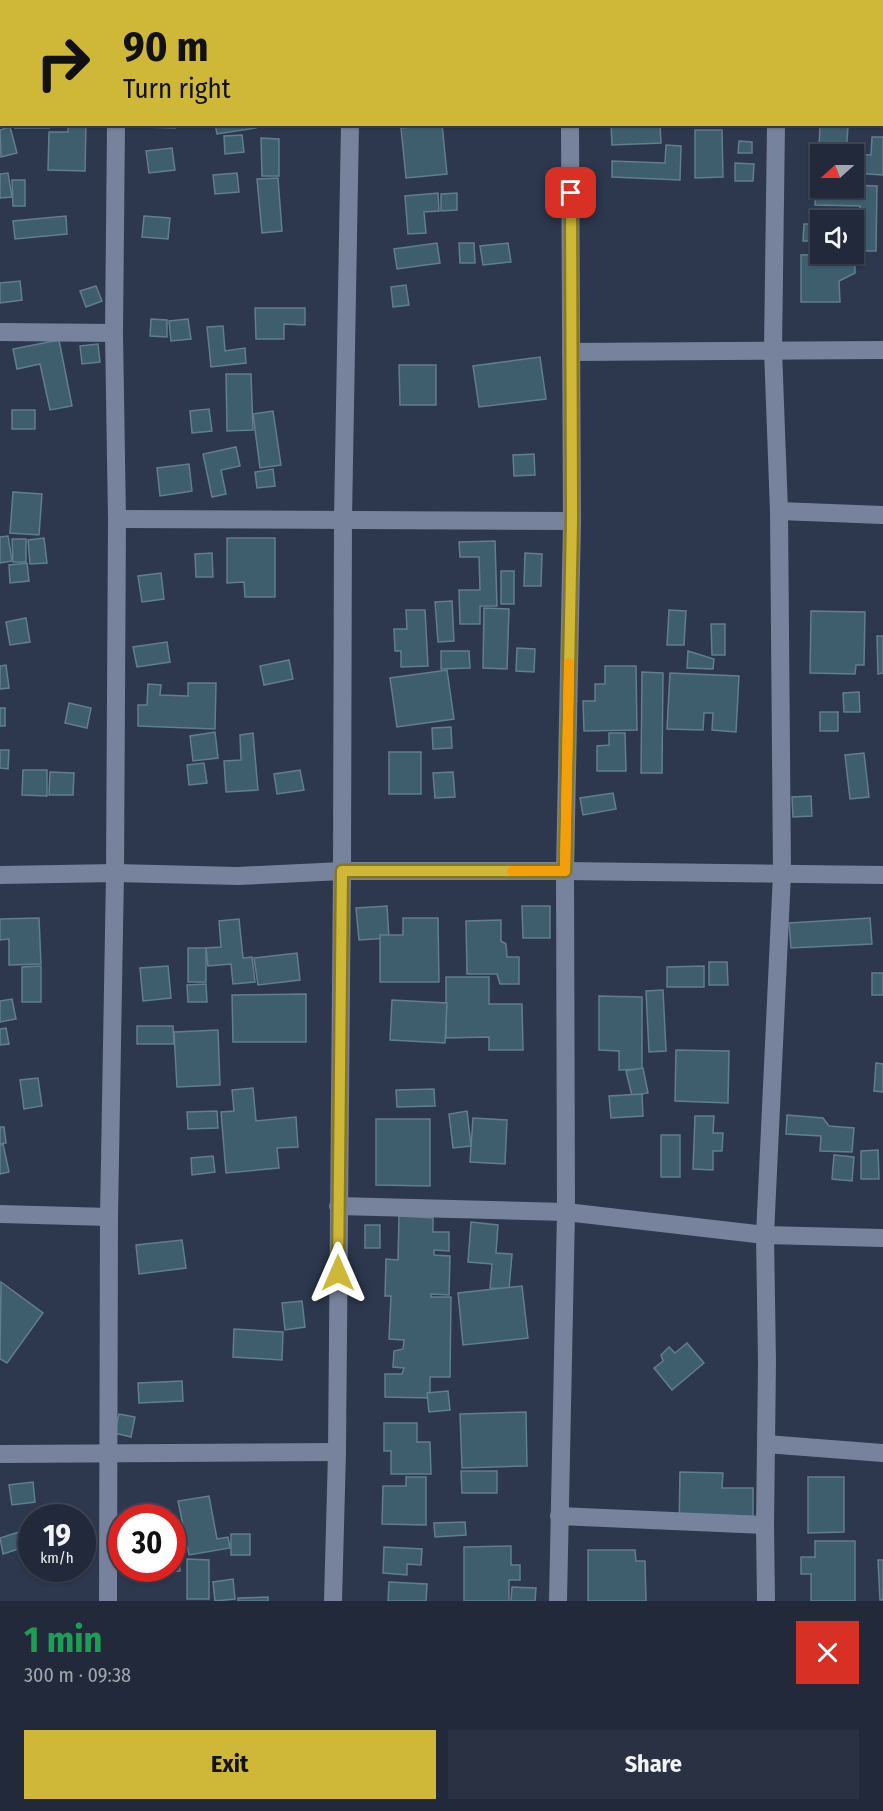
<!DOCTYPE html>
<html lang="en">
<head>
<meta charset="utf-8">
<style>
  body { margin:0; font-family:"Fira Sans Condensed",sans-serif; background:#2a3142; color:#f1f3f6; height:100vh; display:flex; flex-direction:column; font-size:22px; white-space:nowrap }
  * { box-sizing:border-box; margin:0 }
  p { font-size:20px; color:#a2a6af }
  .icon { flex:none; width:33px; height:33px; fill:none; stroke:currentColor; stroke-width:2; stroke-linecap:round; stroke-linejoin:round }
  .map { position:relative; height:1601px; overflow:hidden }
  .details { display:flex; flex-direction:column; background:#22293a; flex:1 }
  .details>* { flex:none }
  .guide { position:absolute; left:0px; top:0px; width:884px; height:126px; box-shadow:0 2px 4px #0004,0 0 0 2px #3f4554; background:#cfb837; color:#111; overflow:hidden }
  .needle { width:39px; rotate:249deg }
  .fabs { position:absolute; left:810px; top:144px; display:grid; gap:12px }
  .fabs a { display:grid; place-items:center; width:54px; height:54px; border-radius:0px; background:#22293a; box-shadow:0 2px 4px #0004,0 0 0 2px #3f4554; font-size:30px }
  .speed { position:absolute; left:18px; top:1504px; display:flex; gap:12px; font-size:30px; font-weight:700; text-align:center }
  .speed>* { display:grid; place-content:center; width:78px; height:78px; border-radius:50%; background:#22293a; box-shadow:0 2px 4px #0004,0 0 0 2px #3f4554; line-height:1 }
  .speed small { font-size:15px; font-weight:400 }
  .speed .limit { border:9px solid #d22; background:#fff; color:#111 }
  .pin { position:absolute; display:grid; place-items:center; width:51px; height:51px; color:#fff; margin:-26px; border-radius:12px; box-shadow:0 3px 9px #0006 }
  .me { position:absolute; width:66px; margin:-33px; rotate:0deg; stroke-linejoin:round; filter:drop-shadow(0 0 4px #0008) }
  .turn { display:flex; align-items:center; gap:21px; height:126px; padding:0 24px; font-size:27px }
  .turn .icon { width:78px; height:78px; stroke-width:2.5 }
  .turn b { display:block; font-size:42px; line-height:51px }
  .round { display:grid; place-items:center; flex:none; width:63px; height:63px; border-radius:0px; background:#2a3142 }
  .head { display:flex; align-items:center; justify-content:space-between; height:102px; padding:0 24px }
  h1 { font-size:36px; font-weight:700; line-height:45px; color:#1e9e55 }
  .action { display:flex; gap:12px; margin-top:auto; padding:12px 24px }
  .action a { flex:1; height:69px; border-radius:0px; background:#cfb837; color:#111; font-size:24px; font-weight:700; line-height:69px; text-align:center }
  .action a+a { background:#2a3142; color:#f1f3f6 }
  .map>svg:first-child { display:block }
  .building { fill:#3e5e6e; stroke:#627e8e; stroke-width:1.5 }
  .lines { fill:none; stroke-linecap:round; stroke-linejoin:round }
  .minor { stroke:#77839c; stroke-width:18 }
  .route-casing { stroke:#877824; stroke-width:15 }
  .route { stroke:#cfb837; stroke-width:10 }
  .slow { stroke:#f59e0b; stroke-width:10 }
</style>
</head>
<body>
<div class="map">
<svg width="883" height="1601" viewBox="0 0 883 1601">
  <rect width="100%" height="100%" fill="#2d374d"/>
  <g class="building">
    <rect x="882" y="75" width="1" height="43"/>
    <rect x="15" y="124" width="34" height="4"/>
    <polygon points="68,124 86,124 85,171 48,170 49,132 68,132"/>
    <polygon points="145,124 175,124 175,128 145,127"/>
    <polygon points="215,124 255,124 256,128 217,134"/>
    <polygon points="442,124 447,174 406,178 401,128"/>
    <polygon points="611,124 660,124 661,143 612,145"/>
    <polygon points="820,125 848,127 846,154 871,155 872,137 883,137 883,175 854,173 854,154 820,154 820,171 818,171"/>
    <polygon points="10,127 17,153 1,157 0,130"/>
    <polygon points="695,130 722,130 723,177 695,178"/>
    <polygon points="242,135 244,152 225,154 224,136"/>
    <polygon points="261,138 279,139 279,176 262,176"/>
    <polygon points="739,141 752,142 752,153 738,153"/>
    <polygon points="666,145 681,146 680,180 612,177 612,161 665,163"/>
    <polygon points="172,148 175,170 149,173 146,151"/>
    <polygon points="735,163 754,164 753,181 735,181"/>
    <polygon points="8,173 12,197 0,198 0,174"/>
    <polygon points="237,173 239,192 215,194 213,175"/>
    <polygon points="278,178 282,231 262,233 257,179"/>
    <polygon points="12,180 25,180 25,206 13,206"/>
    <polygon points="816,184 820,184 820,188 854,188 854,185 877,186 876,251 859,251 860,206 815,205"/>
    <polygon points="438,193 439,211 424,212 426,233 408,234 405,196"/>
    <polygon points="457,193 457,210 441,211 441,194"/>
    <polygon points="66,216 67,234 15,239 13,221"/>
    <polygon points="144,216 170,218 168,239 142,237"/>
    <polygon points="804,224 820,224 820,241 803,241"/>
    <polygon points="437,243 440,263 397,269 394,249"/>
    <polygon points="459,243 474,243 475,263 460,263"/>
    <polygon points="508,243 511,262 483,265 480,246"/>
    <polygon points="855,254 855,273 839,281 840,302 801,302 801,255"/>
    <polygon points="20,281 22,300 0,303 0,283"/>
    <polygon points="406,285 409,305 393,307 391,287"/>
    <polygon points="96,286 102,301 86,307 80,291"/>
    <polygon points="255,308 305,308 305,325 284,324 284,339 256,339"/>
    <polygon points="151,319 167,320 167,337 150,336"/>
    <polygon points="188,319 191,339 171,341 169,321"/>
    <polygon points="223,326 225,351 245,348 246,363 211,367 207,327"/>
    <polygon points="59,340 72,406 50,410 40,364 17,369 13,349"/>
    <polygon points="98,344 100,362 82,364 80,346"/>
    <polygon points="540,357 546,399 479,407 473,366"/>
    <polygon points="399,365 436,365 436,405 400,405"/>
    <polygon points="226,374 251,374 253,430 227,431"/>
    <polygon points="209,409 212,431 192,433 190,411"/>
    <rect x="12" y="410" width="23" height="19"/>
    <polygon points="273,411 281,465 260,468 253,414"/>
    <polygon points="236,447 240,466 221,470 226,494 212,497 203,454"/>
    <polygon points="534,454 535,475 514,476 513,455"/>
    <polygon points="189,464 192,491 160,496 157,468"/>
    <polygon points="273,469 275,486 257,488 255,472"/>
    <polygon points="13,492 42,494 39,535 10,533"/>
    <polygon points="8,536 12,561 0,563 0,537"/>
    <polygon points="44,538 47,563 30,564 28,540"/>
    <polygon points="227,538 275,538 275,597 245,597 244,582 227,583"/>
    <polygon points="12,539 26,539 26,562 13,562"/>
    <polygon points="495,541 497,606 480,606 480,624 460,624 459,590 480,590 479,557 460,557 459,542"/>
    <polygon points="212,553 213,577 196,577 195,554"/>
    <polygon points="525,553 542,554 541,586 524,586"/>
    <polygon points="27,563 29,581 10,583 9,565"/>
    <rect x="501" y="571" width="13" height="33"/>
    <polygon points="161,573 164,599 142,602 138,576"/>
    <polygon points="452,601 454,641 438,642 435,602"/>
    <polygon points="484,608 509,609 507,669 483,668"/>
    <polygon points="406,610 425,610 428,666 401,667 401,651 395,651 394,629 407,629"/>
    <polygon points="669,610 686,611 684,645 667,645"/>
    <polygon points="811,611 865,612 864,665 856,665 855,674 810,673"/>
    <polygon points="26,618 30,642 10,645 6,622"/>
    <polygon points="711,624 725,624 725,655 712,655"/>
    <polygon points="877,636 883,636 883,673 878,674"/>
    <polygon points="167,642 170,662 137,667 133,647"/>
    <polygon points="517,648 535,649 534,672 516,671"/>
    <polygon points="441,651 469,651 470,668 441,669"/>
    <polygon points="688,651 714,659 713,669 687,668"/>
    <polygon points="289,660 293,679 264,685 260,666"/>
    <polygon points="6,665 9,688 0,689 0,666"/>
    <polygon points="605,666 636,666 637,730 584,731 583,701 595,701 595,684 605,684"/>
    <polygon points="447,670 454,719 397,727 390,678"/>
    <polygon points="642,672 663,673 662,773 641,773"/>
    <polygon points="670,673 739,676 736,732 712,730 713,713 704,713 703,730 667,729"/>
    <polygon points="188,683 216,683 215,729 138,726 138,705 147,705 148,684 161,685 160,695 188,696"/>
    <polygon points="859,692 860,712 844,712 843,693"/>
    <polygon points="69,703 91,708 87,728 65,723"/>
    <rect x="0" y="708" width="5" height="18"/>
    <rect x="820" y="712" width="18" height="19"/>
    <polygon points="451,727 452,748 433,749 432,728"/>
    <polygon points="215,732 218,758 193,761 190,736"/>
    <polygon points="253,733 258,790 226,792 224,761 241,760 240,735"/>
    <polygon points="609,733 625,733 626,771 597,771 597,746 609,745"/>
    <polygon points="0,750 9,750 8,769 0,768"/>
    <rect x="389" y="752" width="32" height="42"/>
    <polygon points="864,753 869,797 850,799 845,755"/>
    <polygon points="204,763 207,783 189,785 187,765"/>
    <polygon points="23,770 47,770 47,796 22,795"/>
    <polygon points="300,770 304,790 277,794 274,774"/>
    <polygon points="50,772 74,773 73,795 49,795"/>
    <polygon points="453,772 455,797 435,798 433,773"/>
    <polygon points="613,793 616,809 583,815 580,798"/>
    <polygon points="811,796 812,816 793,817 792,797"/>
    <polygon points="387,906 389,938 359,940 356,908"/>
    <polygon points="522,906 550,906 550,938 523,938"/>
    <polygon points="39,918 41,964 9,965 9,939 0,940 0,919"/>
    <polygon points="403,918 438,918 439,982 380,982 380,935 403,935"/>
    <polygon points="870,918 872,944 791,948 789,923"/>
    <polygon points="239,919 243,958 252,957 255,982 233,984 231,964 208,966 206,948 221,947 219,921"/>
    <polygon points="501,920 501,941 506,944 507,957 519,957 519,984 500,984 497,974 467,974 466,921"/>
    <rect x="188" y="948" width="18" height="34"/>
    <polygon points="297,953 300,980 258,985 254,958"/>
    <polygon points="709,962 727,962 728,985 709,985"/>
    <polygon points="41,966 41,1002 22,1002 22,967"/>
    <polygon points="168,966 171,998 143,1001 140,968"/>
    <polygon points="704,966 704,987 667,987 667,967"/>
    <rect x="872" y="973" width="11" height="22"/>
    <polygon points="446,977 489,977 489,1004 522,1004 523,1050 489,1050 489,1037 446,1038"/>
    <polygon points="206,984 207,1002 188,1002 187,985"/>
    <polygon points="663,990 666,1051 649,1052 646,991"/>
    <polygon points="306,994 306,1042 233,1042 232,995"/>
    <polygon points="599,996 642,997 642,1069 619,1070 619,1051 599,1050"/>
    <polygon points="12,999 16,1019 0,1022 0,1001"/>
    <polygon points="392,1000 447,1003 445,1043 390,1040"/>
    <polygon points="137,1026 173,1026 174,1044 137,1044"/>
    <polygon points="6,1028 9,1044 0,1045 0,1029"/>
    <polygon points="218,1030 220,1085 177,1087 174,1032"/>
    <polygon points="676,1050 729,1051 728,1103 675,1101"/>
    <polygon points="876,1063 883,1064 883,1092 874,1091"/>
    <polygon points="643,1068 648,1093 632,1096 626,1071"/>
    <polygon points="38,1078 42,1106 24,1109 20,1080"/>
    <polygon points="253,1088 256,1121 296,1117 298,1147 277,1148 279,1168 226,1173 221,1112 234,1111 232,1090"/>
    <polygon points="434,1089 435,1106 397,1107 396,1090"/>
    <polygon points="642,1094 643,1116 611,1118 609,1096"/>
    <polygon points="217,1111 218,1128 188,1129 187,1112"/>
    <polygon points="467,1111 471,1146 453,1148 449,1114"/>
    <polygon points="787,1115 823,1118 829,1126 854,1128 852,1152 820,1151 821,1136 786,1134"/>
    <polygon points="695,1116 714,1116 713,1133 723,1133 722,1151 713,1151 713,1170 693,1169"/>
    <polygon points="473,1118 507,1120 505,1164 470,1162"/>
    <polygon points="376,1119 430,1119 430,1186 376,1185"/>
    <polygon points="0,1127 4,1127 6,1143 0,1144"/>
    <rect x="661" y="1135" width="19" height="42"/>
    <polygon points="3,1144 9,1172 0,1174 0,1145"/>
    <polygon points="878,1150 879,1179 861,1179 861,1151"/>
    <polygon points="834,1155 854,1157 852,1181 832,1179"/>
    <polygon points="213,1156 215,1172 192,1175 191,1158"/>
    <polygon points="399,1216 433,1218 433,1232 449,1232 449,1251 434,1250 434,1255 450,1256 449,1295 431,1294 431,1297 451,1297 450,1377 430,1377 430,1398 385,1397 385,1374 402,1374 404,1368 393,1367 394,1351 403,1349 404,1340 389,1339 391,1296 385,1296 386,1259 398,1260"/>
    <polygon points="471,1222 498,1225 496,1253 512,1254 509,1289 490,1288 492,1264 468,1262"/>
    <rect x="365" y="1225" width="15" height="23"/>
    <polygon points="182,1240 186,1268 139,1274 136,1245"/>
    <polygon points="1,1282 43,1313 7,1363 0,1359"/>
    <polygon points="522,1286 528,1338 463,1345 458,1293"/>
    <polygon points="302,1301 305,1327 285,1330 282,1303"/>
    <polygon points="234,1329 283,1332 282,1360 233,1357"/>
    <polygon points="687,1343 704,1363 672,1390 654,1368 663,1361 661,1355 669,1347 675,1353"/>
    <polygon points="182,1381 183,1401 139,1403 138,1383"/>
    <polygon points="448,1391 450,1410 429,1412 427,1393"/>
    <polygon points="526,1412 527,1466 462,1468 460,1414"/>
    <polygon points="119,1414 135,1417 131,1437 114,1433"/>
    <polygon points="384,1423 417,1423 417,1442 430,1442 431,1474 391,1474 391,1451 384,1451"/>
    <polygon points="461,1471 497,1471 497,1493 462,1493"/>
    <polygon points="680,1472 723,1473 722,1488 753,1488 753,1530 679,1529"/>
    <polygon points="406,1477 426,1477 426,1525 382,1524 383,1486 406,1486"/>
    <polygon points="808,1477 844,1477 844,1532 808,1533"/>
    <polygon points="33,1482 35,1502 12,1505 9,1485"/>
    <polygon points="209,1496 217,1539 228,1537 230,1548 189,1555 178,1501"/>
    <polygon points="83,1514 83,1533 82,1518 35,1518 35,1515"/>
    <polygon points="465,1522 466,1535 435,1537 434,1523"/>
    <polygon points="19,1532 24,1547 3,1554 0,1538"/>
    <rect x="231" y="1534" width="19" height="21"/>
    <polygon points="815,1541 855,1541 855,1601 811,1601 811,1574 801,1574 801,1557 815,1557"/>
    <polygon points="511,1546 511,1565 520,1565 520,1580 509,1580 509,1601 464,1601 464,1547"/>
    <polygon points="384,1547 422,1549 421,1565 407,1564 407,1575 383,1573"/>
    <polygon points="588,1550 635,1550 636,1561 645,1561 646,1601 588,1601"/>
    <polygon points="172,1555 179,1555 180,1571 148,1573 148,1569 172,1569"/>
    <polygon points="187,1559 209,1560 209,1599 187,1599"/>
    <polygon points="878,1560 883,1560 883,1600 880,1600"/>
    <polygon points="233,1579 235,1599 215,1601 213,1582"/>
    <polygon points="389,1582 427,1584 426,1601 388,1601"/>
    <polygon points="512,1587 536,1588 535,1601 511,1601"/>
    <polygon points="268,1597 268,1601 238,1601 238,1598"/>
  </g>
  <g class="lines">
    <g class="minor">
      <polyline points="117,0 117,2"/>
      <polyline points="352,2 352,0"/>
      <polyline points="570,2 570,0"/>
      <polyline points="778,2 778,0"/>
      <polyline points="0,24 2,24"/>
      <polyline points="882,34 883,34"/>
      <polyline points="0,332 114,333"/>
      <polyline points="571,352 883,350"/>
      <polyline points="779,511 883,515"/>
      <polyline points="117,519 572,521"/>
      <polyline points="0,875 115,873 238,876 342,871 565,871 883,875"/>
      <polyline points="338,1206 566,1212 765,1235 883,1238"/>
      <polyline points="0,1214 109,1217"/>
      <polyline points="766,1444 883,1453"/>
      <polyline points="0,1454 337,1452"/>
      <polyline points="559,1516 765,1525"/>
      <polyline points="108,1601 109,1217 115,873 117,519 114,333 116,124"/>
      <polyline points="333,1601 337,1452 342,871 343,519 350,124"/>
      <polyline points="558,1601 566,1212 565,871 572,521 570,124"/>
      <polyline points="766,1601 765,1525 767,1362 765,1235 782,874 779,511 773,350 776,124"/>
    </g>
  </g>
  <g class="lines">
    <defs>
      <polyline id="route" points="338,1273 342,871 565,871 572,521 571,193"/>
    </defs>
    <use href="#route" class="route-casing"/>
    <use href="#route" class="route"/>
    <polyline class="slow" points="512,871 565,871 569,663"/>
  </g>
</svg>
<div class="fabs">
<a><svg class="needle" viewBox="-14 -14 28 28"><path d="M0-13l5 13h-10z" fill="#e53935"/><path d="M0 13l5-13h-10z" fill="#a2a6af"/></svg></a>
<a><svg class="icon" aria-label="sound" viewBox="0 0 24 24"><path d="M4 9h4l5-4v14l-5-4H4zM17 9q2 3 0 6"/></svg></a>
</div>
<div class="speed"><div>19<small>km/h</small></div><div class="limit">30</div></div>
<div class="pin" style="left:571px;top:193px;background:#d93025"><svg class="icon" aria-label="arrive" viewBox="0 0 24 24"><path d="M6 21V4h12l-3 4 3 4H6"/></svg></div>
<svg class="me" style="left:338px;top:1273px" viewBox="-20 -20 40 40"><path d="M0-17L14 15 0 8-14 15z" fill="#cfb837" stroke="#fff" stroke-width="4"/></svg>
<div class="guide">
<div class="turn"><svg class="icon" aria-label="right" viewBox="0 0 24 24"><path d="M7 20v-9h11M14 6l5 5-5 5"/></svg><div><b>90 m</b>Turn right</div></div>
</div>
</div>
<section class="details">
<div class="head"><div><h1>1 min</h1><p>300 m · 09:38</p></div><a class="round" style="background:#d93025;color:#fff"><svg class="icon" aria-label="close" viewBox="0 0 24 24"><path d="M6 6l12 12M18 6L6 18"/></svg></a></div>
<div class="action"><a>Exit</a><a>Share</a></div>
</section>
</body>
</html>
